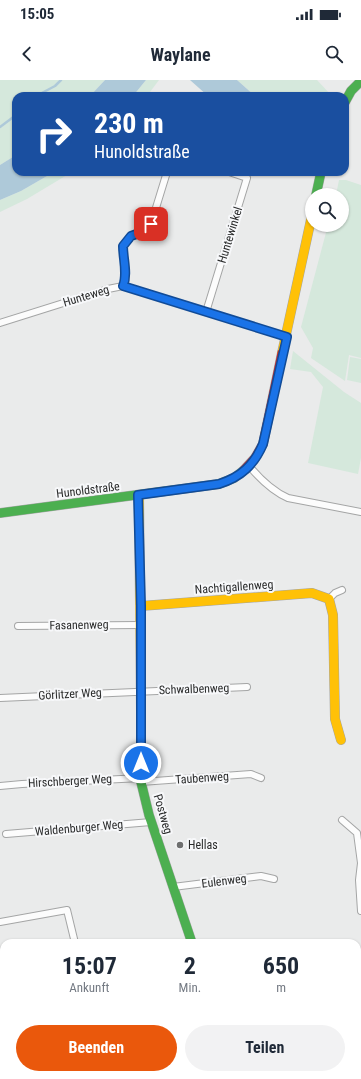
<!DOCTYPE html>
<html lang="de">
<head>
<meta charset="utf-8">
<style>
  body { margin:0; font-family:"Roboto Condensed",sans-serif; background:#f2f2f3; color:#1f2937; height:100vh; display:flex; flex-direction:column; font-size:15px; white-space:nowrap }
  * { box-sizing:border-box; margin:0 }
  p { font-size:13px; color:#747a83 }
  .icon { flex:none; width:22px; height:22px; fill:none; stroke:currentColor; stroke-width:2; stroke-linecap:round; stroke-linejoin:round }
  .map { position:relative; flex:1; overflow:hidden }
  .side { position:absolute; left:0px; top:859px; width:361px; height:140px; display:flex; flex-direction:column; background:#fff; border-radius:12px 12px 0 0; box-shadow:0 1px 3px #0004 }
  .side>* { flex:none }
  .guide { position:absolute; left:12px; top:12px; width:337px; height:84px; border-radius:12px; box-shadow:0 1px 3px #0004; background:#1a4fa0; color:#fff; overflow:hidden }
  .buttons { position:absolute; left:305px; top:108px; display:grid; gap:8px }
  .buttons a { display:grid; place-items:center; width:44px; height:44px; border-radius:50%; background:#fff; box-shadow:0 1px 3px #0004; font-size:20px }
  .pin { position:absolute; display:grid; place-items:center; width:34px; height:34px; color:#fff; margin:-17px; border-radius:8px; box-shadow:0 2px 6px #0006 }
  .me { position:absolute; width:44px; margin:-22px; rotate:0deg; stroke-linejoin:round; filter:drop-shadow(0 0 3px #0008) }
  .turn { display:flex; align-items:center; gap:14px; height:84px; padding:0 16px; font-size:18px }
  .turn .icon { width:52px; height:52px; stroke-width:2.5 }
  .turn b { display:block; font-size:28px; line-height:34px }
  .eta { display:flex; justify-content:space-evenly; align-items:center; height:68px; text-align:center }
  .eta b { font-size:24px; font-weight:700; line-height:28px }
  .button { display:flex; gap:8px; margin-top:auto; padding:8px 16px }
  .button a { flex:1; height:46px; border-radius:24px; background:#ea580c; color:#fff; font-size:16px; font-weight:700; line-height:46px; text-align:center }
  .button a+a { background:#f2f2f3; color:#1f2937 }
  .status { display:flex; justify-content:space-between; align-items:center; height:28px; padding:0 20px; background:#fff; direction:ltr }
  .status svg { height:11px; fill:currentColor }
  header { display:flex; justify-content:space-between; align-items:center; height:52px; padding:0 16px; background:#fff; font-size:18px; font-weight:700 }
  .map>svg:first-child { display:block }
  .green { fill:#d5e8dc }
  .water { fill:#aec9d9 }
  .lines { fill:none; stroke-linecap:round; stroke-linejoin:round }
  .stream { stroke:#aec9d9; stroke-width:2.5 }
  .street-casing { stroke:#a4a5a5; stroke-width:8 }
  .fast-casing { stroke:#a4a5a5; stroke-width:10 }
  .slow-casing { stroke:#a4a5a5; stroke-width:10 }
  .jam-casing { stroke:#a4a5a5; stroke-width:10 }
  .street { stroke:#fcfcfc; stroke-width:6 }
  .fast { stroke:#4caf50; stroke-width:9 }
  .slow { stroke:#ffc107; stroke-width:9 }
  .jam { stroke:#c62828; stroke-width:9 }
  .route-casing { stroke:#114b97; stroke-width:10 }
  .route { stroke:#1a73e8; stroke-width:7 }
  .poi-dot { fill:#6e6f6f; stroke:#f7f8fa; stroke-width:1.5 }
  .labels { text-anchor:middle; stroke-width:4; stroke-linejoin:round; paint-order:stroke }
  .street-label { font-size:12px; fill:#2b2c2c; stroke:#f7f8fa }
  .poi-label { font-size:12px; fill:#2b2c2c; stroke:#f7f8fa; text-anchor:start }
</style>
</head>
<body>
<div class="status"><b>15:05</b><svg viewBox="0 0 49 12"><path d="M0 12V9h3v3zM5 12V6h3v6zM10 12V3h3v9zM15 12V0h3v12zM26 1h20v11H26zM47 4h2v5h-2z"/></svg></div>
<header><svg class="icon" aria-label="back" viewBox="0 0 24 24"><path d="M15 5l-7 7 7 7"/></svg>Waylane<svg class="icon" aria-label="search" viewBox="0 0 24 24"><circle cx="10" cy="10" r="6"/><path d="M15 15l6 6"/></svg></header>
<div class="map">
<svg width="361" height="999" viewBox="0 0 361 999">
  <rect width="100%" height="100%" fill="#eaebeb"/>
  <g class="green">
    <polygon points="0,0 105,0 90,16 16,16 16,75 0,85"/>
    <polygon points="146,0 159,0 147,16 133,16"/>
    <polygon points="237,0 317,0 332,16 255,16"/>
    <polygon points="54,92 72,92 27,119 0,132 0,120 21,111"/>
    <polygon points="339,100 346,100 361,105 361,278 349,275 345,301 311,278 313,268 301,247 328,145 342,145 342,115 336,115"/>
    <polygon points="293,271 344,312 361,323 361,378 358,394 308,383 323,307 311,292 290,289"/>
    <polygon points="350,277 361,279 361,303 347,300"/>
    <polygon points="361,949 361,999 281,999 293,995 357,995 357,950"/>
  </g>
  <g class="water">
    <polygon points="105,0 146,0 133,16 90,16"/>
    <polygon points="190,0 237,0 255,16 208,16"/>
    <polygon points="16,75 16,92 54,92 21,111 0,120 0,85"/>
  </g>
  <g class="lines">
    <g class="stream">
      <polyline points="38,15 55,6 61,0"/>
      <polyline points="0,47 16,35"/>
    </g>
    <defs>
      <g id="street">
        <path d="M123,206C128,194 123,179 123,166L131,156L142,152L151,144L167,92"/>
        <polyline points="206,232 247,98 229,92"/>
        <polyline points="0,243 108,209 123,206 287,257"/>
        <path d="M250,387C261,400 272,411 288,418L361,432"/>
        <polyline points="329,519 335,513 342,510"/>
        <polyline points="18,546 140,545"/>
        <polyline points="0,618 247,607"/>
        <polyline points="141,702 251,694 261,698"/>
        <polyline points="0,706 22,704 141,698"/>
        <polyline points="342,740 357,753 361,783 359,800 361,831"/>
        <polyline points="6,754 151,742"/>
        <polyline points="173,807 261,796 274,799"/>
        <polyline points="0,842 67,830 75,863"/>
        <polyline points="357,882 361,879"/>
        <polyline points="0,951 4,950"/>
        <polyline points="236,995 238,999"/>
      </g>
      <g id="fast">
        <polyline points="345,22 351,11 361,1"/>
        <polyline points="316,115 321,92"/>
        <polyline points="0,433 219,404 234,398 243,391"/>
        <polyline points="141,631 141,702 149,735 192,863"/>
      </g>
      <g id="slow">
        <polyline points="282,273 312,135"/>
        <polyline points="139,415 141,631"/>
        <polyline points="141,526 312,513 329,519 333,535 335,639 341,660"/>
      </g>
      <polyline id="jam" points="243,391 255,378 263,364 282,273"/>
    </defs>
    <use href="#street" class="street-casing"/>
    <use href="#fast" class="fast-casing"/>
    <use href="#slow" class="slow-casing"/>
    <use href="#jam" class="jam-casing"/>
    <use href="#street" class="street"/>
    <use href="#fast" class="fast"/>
    <use href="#slow" class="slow"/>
    <use href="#jam" class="jam"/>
  </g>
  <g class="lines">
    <defs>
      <path id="route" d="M141,683V526L138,415L219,404C241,397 254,385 263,364L287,257L123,206C128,194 123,179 123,166L131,156L142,152L151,144"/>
    </defs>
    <use href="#route" class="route-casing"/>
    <use href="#route" class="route"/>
  </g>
  <circle class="poi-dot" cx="180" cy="765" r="4"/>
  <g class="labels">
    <g class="street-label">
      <text transform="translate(230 155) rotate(-73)" y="4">Huntewinkel</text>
      <text transform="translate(86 216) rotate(-17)" y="4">Hunteweg</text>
      <text transform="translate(88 410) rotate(-7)" y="4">Hunoldstraße</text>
      <text transform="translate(234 507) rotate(-4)" y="4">Nachtigallenweg</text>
      <text transform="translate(79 545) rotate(-1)" y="4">Fasanenweg</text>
      <text transform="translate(194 609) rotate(-2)" y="4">Schwalbenweg</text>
      <text transform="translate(70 614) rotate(-3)" y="4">Görlitzer Weg</text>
      <text transform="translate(202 698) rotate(-4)" y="4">Taubenweg</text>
      <text transform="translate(70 701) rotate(-3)" y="4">Hirschberger Weg</text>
      <text transform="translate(163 734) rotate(74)" y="4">Postweg</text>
      <text transform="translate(79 748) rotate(-5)" y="4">Waldenburger Weg</text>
      <text transform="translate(224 801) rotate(-7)" y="4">Eulenweg</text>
    </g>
    <g class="poi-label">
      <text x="188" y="769">Hellas</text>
    </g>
  </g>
</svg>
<div class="buttons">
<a><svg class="icon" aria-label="search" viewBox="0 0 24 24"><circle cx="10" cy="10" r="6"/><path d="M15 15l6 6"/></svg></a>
</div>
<div class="pin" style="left:151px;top:144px;background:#d93025"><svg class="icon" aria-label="arrive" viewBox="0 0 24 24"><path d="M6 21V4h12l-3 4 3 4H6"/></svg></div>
<svg class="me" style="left:141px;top:683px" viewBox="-20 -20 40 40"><circle r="17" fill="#1a73e8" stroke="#fff" stroke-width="3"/><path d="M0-11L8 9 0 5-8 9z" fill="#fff"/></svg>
<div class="guide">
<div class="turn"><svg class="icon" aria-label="right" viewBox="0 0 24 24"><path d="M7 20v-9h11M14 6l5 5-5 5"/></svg><div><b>230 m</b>Hunoldstraße</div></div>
</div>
<section class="side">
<div class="eta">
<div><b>15:07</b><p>Ankunft</p></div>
<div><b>2</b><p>Min.</p></div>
<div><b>650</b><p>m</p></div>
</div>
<div class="button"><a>Beenden</a><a>Teilen</a></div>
</section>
</div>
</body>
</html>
